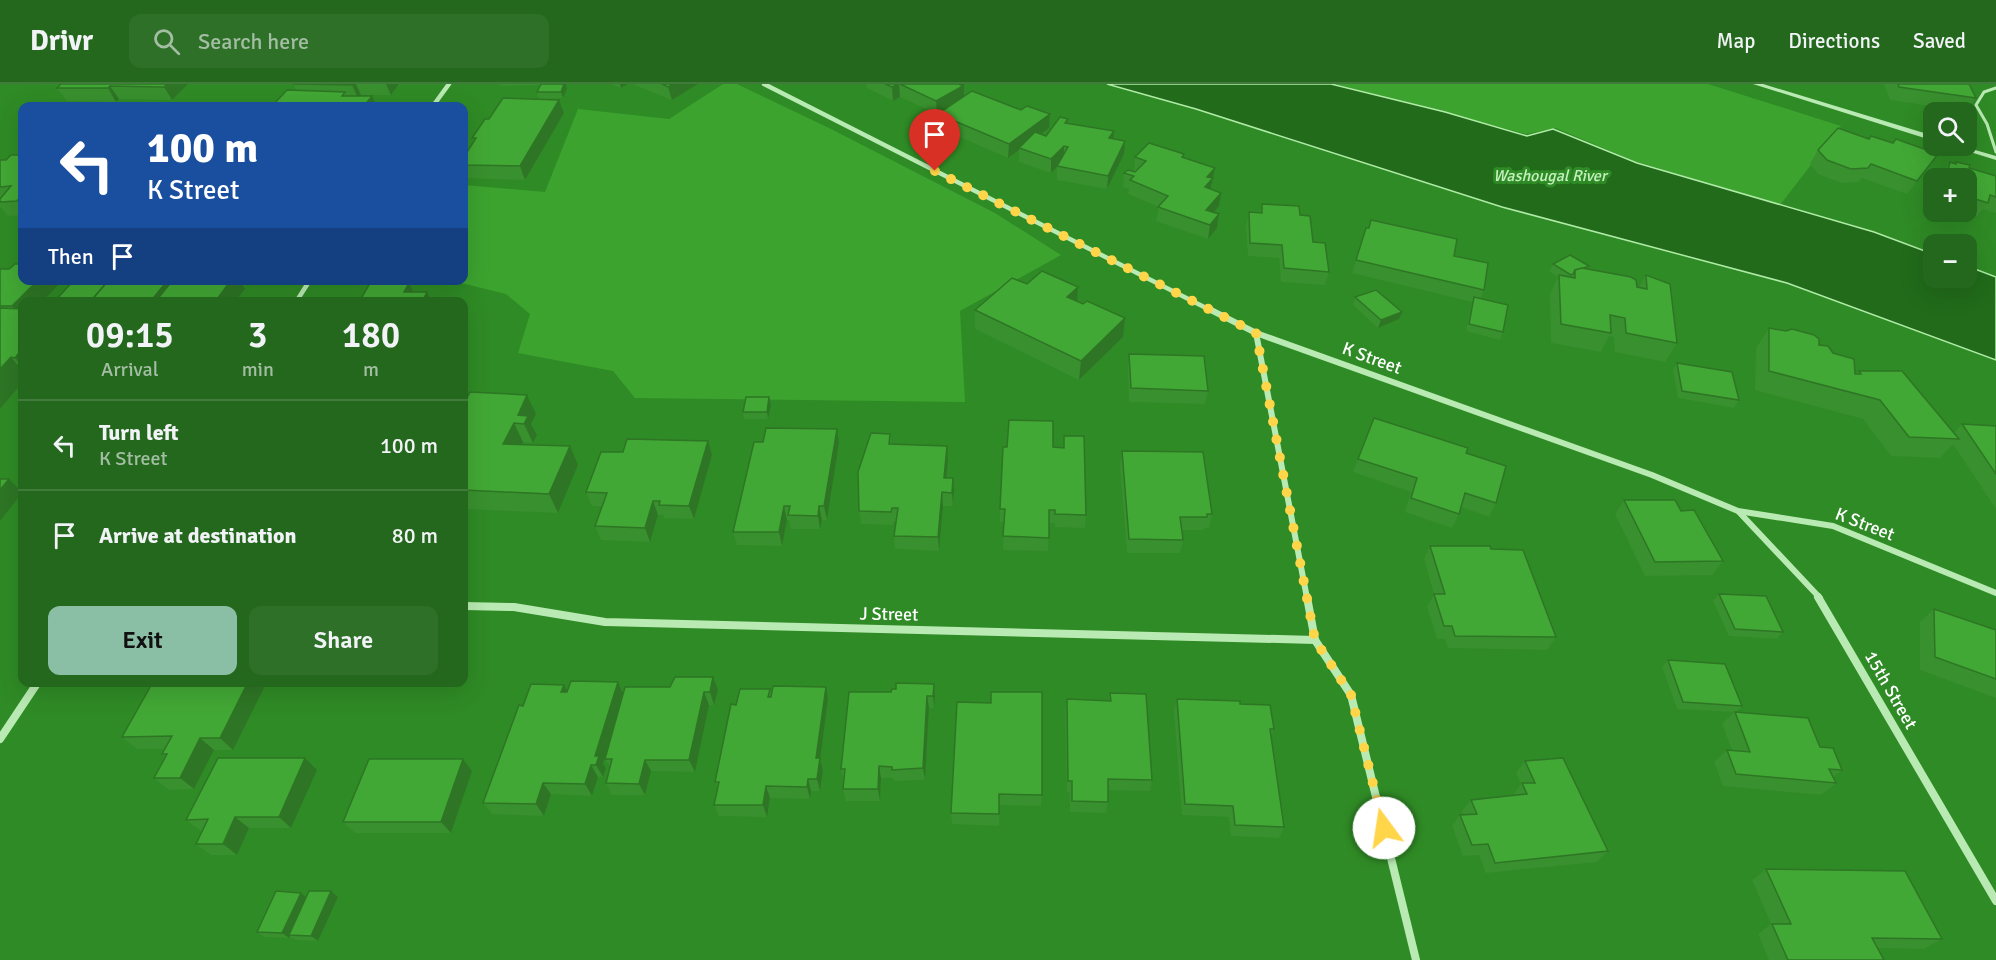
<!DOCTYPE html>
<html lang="en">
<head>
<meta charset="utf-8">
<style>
  body { margin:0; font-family:Signika,sans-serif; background:#2f7029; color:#f1f3f6; height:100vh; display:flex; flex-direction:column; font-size:22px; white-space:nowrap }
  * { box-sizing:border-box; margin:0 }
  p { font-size:20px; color:#a3bea3 }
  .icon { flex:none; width:33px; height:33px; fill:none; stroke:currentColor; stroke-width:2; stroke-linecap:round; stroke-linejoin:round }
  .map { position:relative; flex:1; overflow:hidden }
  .details { position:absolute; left:18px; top:213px; width:450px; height:390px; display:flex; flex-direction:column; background:#23681c; border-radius:12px; box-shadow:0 6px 24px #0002 }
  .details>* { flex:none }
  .top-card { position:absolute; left:18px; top:18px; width:450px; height:183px; border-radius:12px; box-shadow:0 6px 24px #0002; background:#1a4fa0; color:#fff; overflow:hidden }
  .controls { position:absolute; left:1923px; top:18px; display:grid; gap:12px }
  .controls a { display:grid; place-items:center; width:54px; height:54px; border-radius:12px; background:#23681c; box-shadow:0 6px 24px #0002; font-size:30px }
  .pin { position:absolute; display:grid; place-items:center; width:51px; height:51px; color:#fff; margin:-62px -26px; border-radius:50% 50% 50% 0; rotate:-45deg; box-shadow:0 0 6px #0007 }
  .pin .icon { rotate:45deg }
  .me { position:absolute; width:66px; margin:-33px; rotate:346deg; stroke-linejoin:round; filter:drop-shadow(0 0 4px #0008) }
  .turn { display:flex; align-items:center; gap:21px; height:126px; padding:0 30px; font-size:27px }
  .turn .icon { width:78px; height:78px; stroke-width:2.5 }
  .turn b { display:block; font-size:42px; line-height:51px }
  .then { display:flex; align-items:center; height:57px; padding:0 30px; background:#0003; gap:12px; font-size:22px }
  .eta { display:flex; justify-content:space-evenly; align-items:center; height:102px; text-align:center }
  .eta b { font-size:36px; font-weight:600; line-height:42px }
  .cta { display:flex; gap:12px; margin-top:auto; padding:12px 30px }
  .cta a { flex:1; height:69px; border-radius:12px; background:#8abfa5; color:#111; font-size:24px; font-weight:600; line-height:69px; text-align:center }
  .cta a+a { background:#2f7029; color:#f1f3f6 }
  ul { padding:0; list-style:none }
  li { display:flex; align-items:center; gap:18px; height:90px; padding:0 30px; border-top:2px solid #407b3b }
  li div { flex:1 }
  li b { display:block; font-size:22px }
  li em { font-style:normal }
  header { display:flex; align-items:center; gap:36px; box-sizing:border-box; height:84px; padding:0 30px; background:#23681c; border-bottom:2px solid #407b3b }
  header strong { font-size:28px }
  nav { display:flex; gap:33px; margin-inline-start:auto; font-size:21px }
  .search { width:420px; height:54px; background:#2f7029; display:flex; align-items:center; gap:15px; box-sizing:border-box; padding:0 21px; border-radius:12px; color:#a3bea3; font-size:22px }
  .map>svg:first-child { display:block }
  .green { fill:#3ca32f }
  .water { fill:#216b1a; stroke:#b0eba7; stroke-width:1.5 }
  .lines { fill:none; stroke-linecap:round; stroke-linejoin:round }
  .service { stroke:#b9eab3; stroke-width:3 }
  .minor-far2 { stroke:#b9eab3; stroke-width:4.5 }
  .minor-far1 { stroke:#b9eab3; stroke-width:6 }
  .minor { stroke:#b9eab3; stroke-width:8 }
  .tertiary { fill:#b9eab3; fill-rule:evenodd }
  .wall { fill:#39902e }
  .shaded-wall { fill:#2e7625 }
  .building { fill:#42a835; stroke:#2e7625; stroke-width:1.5 }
  .route { stroke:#ffd54a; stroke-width:10; stroke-dasharray:0 18 }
  .labels { text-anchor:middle; stroke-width:6; stroke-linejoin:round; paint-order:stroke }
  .far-water-label { font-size:16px; font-style:italic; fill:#c5f1bf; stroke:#2f8b25 }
  .street-label { font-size:18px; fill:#fff; stroke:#2f8b25 }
</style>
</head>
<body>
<header>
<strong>Drivr</strong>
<div class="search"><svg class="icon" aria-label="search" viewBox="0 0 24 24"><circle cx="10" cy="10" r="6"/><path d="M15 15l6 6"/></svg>Search here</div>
<nav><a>Map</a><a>Directions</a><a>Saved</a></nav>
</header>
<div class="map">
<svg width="1996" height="876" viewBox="0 0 1996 876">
  <rect width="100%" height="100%" fill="#2f8b25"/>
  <g class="green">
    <polygon points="723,0 737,0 831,45 995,129 1061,171 960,227 965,318 635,314 613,287 518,269 530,230 506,210 453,197 464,196 464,101 545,108 578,25 669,35"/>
    <polygon points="1336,0 1708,0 1841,42 1780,121 1634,77 1556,44 1526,50"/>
  </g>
  <polygon class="water" points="1107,0 1331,0 1445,28 1527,52 1553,45 1637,79 1874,148 1933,170 1934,194 1966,194 1967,182 1996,193 1996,276 1787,199 1502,123 1196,25"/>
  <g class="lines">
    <polyline class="service" points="1996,4 1984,8 1976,21 1987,40 1996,68"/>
    <g class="minor-far2">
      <polyline points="764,0 1214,228"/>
      <polyline points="433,22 449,0"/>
      <polyline points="296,218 310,196"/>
    </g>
    <g class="minor-far1">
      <polyline points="1211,226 1256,249 1652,391 1738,427 1833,442 1996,509"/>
      <polyline points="1256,249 1307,514"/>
      <polyline points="1739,428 1820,514"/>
    </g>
    <g class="minor">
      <polyline points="1307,513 1315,556 1351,611 1416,876"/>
      <polyline points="1818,513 1996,817"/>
      <polyline points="464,522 514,523 605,538 1315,556"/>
      <polyline points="0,655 38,598"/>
    </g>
    <g class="tertiary">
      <polygon points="1753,0 1763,0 1934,52 1934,57"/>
      <polygon points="1951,62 1961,62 1996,72 1996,76"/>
    </g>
  </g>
  <g class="wall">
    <polygon points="61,0 188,0 172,16 119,15 116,18 67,17 57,4"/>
    <polygon points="293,0 399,0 391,11 361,11 360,12 372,12 377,22 272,22 296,6"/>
    <polygon points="500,0 566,0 567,5 563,14 539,15 537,8 540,1 501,2"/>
    <polygon points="611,0 628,0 621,4"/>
    <polygon points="632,0 698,0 672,16"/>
    <polygon points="866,0 964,0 964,13 1021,26 1050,30 1049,44 1040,50 1046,52 1068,35 1067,39 1114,55 1124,70 1107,105 1057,96 1057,82 1051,89 1019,78 1019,66 1008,74 939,44 938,30 942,27 937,30 900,13 893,17 867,4"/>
    <polygon points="1884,0 1969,0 1976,14 1966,27 1890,16"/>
    <polygon points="564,29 525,96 464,94 464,73 474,57 472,54"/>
    <polygon points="1869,55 1893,59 1938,70 1907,110 1862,94 1859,98 1842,99 1818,90 1810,80 1818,66"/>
    <polygon points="22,71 22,131 8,132 1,123 0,124 0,76 6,76"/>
    <polygon points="1135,73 1184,74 1215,84 1211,105 1221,109 1219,122 1214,128 1219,130 1217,144 1208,155 1156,137 1159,123 1128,110 1129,105 1123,103 1124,89 1136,87 1134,87"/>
    <polygon points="1950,78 1955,80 1956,78 1969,84 1996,92 1996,129 1983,125 1977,132 1961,128 1966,128 1966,94 1940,94 1940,92"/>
    <polygon points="1262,120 1300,131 1313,158 1329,188 1325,201 1281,198 1279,174 1248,172 1246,142 1249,128 1260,129"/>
    <polygon points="1366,144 1454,172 1484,206 1480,215 1503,248 1500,256 1466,247 1472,218 1352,189"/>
    <polygon points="1553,180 1589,182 1587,185 1639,203 1646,191 1677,259 1665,278 1615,268 1614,253 1609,252 1601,268 1551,259 1550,210 1558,193 1549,187"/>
    <polygon points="0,185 22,196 56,196 59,200 22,218 22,299 0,325"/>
    <polygon points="1027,200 1078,203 1077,218 1123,253 1079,296 975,245 975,226"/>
    <polygon points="1355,213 1399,235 1378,244 1353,221"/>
    <polygon points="1769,244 1819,261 1833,269 1855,290 1859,287 1954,349 1962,340 1996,342 1996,425 1953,360 1940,374 1891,372 1863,335 1755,306 1756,264"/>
    <polygon points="1129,270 1208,307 1205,320 1129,318 1128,284"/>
    <polygon points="1677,279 1739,316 1734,324 1678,314 1673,286"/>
    <polygon points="769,313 771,321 768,335 744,335 743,328"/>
    <polygon points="464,320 536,330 531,340 537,351 533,359 523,358 522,360 578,381 558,429 464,425"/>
    <polygon points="890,350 891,360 948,376 946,394 954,407 953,422 943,422 939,467 895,465 894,452 896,438 893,437 893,441 861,440 859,427"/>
    <polygon points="1064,352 1086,431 1085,444 1055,443 1055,439 1049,439 1048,467 1003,466 1004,438 1000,438 1000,425 1053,363 1063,364"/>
    <polygon points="839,359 827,436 822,436 820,445 791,445 789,436 787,436 782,462 737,461 733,448"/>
    <polygon points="1122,367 1212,430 1209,444 1205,444 1204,446 1182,446 1183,456 1180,469 1127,469 1120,380"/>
    <polygon points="1466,369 1496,419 1489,433 1461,423 1459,430 1452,444 1405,428 1411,408 1353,388 1358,375"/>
    <polygon points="712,371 694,435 664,434 663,431 658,431 650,458 601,456 595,442 602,422 592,422 586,408"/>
    <polygon points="1624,416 1681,427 1723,477 1712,491 1645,492 1615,430"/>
    <polygon points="1430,462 1556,553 1547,566 1448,564 1445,555 1437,555 1427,523 1434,510 1424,475"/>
    <polygon points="1719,510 1783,548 1777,555 1729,552 1713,517"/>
    <polygon points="1934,525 1996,546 1996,614 1920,586 1920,538"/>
    <polygon points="1668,576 1742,622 1736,628 1820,663 1842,686 1833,693 1836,699 1821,711 1723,702 1714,678 1727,666 1732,666 1722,640 1734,628 1677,625 1662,583"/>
    <polygon points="713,593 718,606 714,621 709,621 695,688 651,687 645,711 612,711 606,699 610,683 605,675 610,659 603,680 606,684 603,693 598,693 592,712 551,710 544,732 492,730 483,719 523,622 564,601 568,608 618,598 624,609 670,603"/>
    <polygon points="153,598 258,598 264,604 233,666 214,666 194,705 169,706 154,694 165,673 162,670 165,665 137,665 122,653"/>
    <polygon points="934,600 935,612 934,624 929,624 925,696 894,697 893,694 881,694 880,717 846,717 843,705 844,697 841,685 896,605"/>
    <polygon points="770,605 772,611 828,615 820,676 823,686 820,707 811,707 810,715 770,714 767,733 719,732 714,721 718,704 715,698 736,621"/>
    <polygon points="1110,609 1152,696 1150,707 1108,706 1108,718 1106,729 1070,728 1070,708 1067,708 1065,628 1067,615 1109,617"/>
    <polygon points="1177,615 1240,620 1274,645 1271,652 1284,743 1279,754 1231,752 1229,733 1182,731 1174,627"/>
    <polygon points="957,618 1042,711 1041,722 999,721 999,742 952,740 951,729"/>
    <polygon points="463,675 472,687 451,749 355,749 343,738"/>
    <polygon points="1525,677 1608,767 1597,778 1486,789 1479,771 1463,772 1452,742 1460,731 1464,731 1462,727 1471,716 1513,711 1521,700 1516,689"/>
    <polygon points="317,686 291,744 249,744 237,771 211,771 196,760 203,747 201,747 186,736"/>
    <polygon points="1766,785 1942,855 1924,865 1877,864 1884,876 1769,876 1758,850 1771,840 1752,796"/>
    <polygon points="331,807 338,813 318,857 296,856 290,853 289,854 264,853 257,848 306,813"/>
  </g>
  <g class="shaded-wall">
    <polygon points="167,0 188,0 172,16 164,3"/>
    <polygon points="353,0 356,0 361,11 358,14 352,1"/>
    <polygon points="386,0 399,0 391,11"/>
    <polygon points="564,0 566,0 567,5 563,14 561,8"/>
    <polygon points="620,0 628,0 621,4"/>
    <polygon points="673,0 698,0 672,16 668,3"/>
    <polygon points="899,0 900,13 893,17 892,3"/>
    <polygon points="957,0 964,0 964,15 937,30 936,17"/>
    <polygon points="110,2 119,15 116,18 108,4"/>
    <polygon points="372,12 377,22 364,22"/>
    <polygon points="559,16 564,29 525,96 520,82"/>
    <polygon points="1050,30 1049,44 1021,65 1019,64 1019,66 1008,74 1009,60"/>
    <polygon points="1114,47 1113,61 1109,54"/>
    <polygon points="1125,57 1124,70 1107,105 1108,92"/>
    <polygon points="1064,62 1064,76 1051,89 1051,75"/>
    <polygon points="1215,84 1210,108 1202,117 1207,93"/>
    <polygon points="1221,109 1219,122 1204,140 1206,126"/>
    <polygon points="22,110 22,124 17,117"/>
    <polygon points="1219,130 1217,144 1208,155 1210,141"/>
    <polygon points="38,196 56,196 59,200 42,218 22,218 22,234 12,222"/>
    <polygon points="168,196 179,196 172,218 150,218"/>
    <polygon points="231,196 239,196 245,205 235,218 215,218"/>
    <polygon points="409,199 416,213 404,208"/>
    <polygon points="1078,203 1077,222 1067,213"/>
    <polygon points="427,208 432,218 422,218"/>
    <polygon points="1402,228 1399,235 1378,244 1381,236"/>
    <polygon points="1125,234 1123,253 1079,296 1081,277"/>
    <polygon points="22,259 22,282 15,274 19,263"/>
    <polygon points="11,273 22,286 22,299 0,325 0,285"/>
    <polygon points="527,311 536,330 531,340 537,351 533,359 524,340 518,331"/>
    <polygon points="769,313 771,321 768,335 767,328"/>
    <polygon points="514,339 523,358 513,379 503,360"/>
    <polygon points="837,345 839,359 827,436 824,422"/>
    <polygon points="708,357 712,371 694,435 689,422"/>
    <polygon points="570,362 578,381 558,429 549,410"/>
    <polygon points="947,362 948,376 945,407 944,394"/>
    <polygon points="953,394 954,407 953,422 952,409"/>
    <polygon points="9,395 22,408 22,409 0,437 0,406"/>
    <polygon points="942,408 943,422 939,467 938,453"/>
    <polygon points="653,417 658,431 650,458 645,444"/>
    <polygon points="784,422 787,436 782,462 779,448"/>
    <polygon points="819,422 822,436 820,445 818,432"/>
    <polygon points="713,593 718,606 714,621 710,608"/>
    <polygon points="248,598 258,598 264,604 233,666 220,654"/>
    <polygon points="618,598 624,611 603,680 606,684 603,693 596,681 595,672"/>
    <polygon points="934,600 935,612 934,624 933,612"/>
    <polygon points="564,601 571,614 561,608"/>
    <polygon points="826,603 828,615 820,676 823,686 820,707 817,695 816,674"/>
    <polygon points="704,608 709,621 695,688 689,676"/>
    <polygon points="927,612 929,624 925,696 923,684"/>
    <polygon points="200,654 214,666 194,705 180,694"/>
    <polygon points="305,674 317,686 291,744 279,733"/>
    <polygon points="463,675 472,687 451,749 441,738"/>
    <polygon points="645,676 651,687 645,711 639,700"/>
    <polygon points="591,681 598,693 592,712 585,700"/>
    <polygon points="879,682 881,694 880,717 878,705"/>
    <polygon points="808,695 811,707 810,715 807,703"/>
    <polygon points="543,699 551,710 544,732 536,720"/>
    <polygon points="766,702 770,714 767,733 763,721"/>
    <polygon points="235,733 249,744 237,771 223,760"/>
    <polygon points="331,807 338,813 318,857 311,852"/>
    <polygon points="301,809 307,814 289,851 290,853 289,854 282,849"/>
  </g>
  <g class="building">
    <polygon points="61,0 167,0 164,3 110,2 108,4 57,4"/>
    <polygon points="293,0 353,0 352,1"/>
    <polygon points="541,0 564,0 561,8 537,8"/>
    <polygon points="662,0 673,0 668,3"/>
    <polygon points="885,0 898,0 892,3"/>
    <polygon points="900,0 959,0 963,2 936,17"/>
    <polygon points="1898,0 1969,0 1976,14 1899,3"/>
    <polygon points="287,6 345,8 342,12 372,12 364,22 272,22"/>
    <polygon points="972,7 1021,26 1027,22 1050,30 1009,60 938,30"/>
    <polygon points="503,14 559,16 520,82 464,81 464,73 476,54 472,54 485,35 489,35"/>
    <polygon points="1060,33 1068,35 1065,39 1114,47 1109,54 1125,57 1108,92 1057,82 1068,63 1064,62 1051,75 1019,64 1035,48 1046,52"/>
    <polygon points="1838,44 1869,55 1871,52 1893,59 1896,55 1938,70 1917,97 1871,80 1868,84 1851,85 1827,76 1818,66"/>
    <polygon points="1149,59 1184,70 1182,73 1215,84 1207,93 1213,94 1205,103 1221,109 1206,126 1219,130 1210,141 1158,123 1168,112 1130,96 1134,92 1124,89 1128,86 1135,88 1146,77 1135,73"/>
    <polygon points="11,71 22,71 22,110 17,117 0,118 0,115 11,102 0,103 0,76 6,76"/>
    <polygon points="1950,78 1956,80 1956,78 1970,81 1969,84 1996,92 1996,113 1990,111 1988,119 1966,112 1966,94 1946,94"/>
    <polygon points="1262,120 1299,122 1300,131 1310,132 1313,158 1325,159 1329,188 1284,184 1282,161 1250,159 1249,128 1262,129"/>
    <polygon points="1371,136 1457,155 1454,172 1488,179 1484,206 1356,176 1366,144 1369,144"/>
    <polygon points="1570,171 1589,182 1584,184 1575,186 1573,190 1571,191 1553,180"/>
    <polygon points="15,180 22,180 22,196 38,196 12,222 0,222 0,185 9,185"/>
    <polygon points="1582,184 1631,193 1636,196 1637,203 1647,205 1646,191 1670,200 1677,259 1626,249 1625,234 1610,231 1611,249 1561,240 1559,191 1575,194 1575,186"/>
    <polygon points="1042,187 1078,203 1067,213 1083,220 1087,217 1125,234 1081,277 975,226 1012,194 1027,200"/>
    <polygon points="74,196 109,196 90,218 54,218"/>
    <polygon points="109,196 168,196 150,218 90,218"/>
    <polygon points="173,196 231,196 215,218 155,218"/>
    <polygon points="370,199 409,199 404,208 427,208 422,218 359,218"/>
    <polygon points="1376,206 1402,228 1381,236 1355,213"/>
    <polygon points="1474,213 1508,221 1503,248 1469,240"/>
    <polygon points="0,224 22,225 22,259 19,263 22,263 22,265 15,274 11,273 0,285"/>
    <polygon points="1769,244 1786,247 1792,245 1814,251 1819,255 1819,261 1828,262 1833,269 1854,275 1855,290 1861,290 1859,287 1902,287 1959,355 1909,353 1880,316 1769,287"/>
    <polygon points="1129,270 1204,272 1208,307 1131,304"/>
    <polygon points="1677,279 1732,288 1739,316 1682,307"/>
    <polygon points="470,308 527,311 518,331 528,332 524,340 514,339 503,360 570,362 549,410 464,406 464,320"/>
    <polygon points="746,313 769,313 767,328 743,328"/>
    <polygon points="1374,334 1468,364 1466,369 1506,382 1496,419 1465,409 1459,430 1411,414 1417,394 1358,375"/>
    <polygon points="1009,336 1053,337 1053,363 1064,364 1064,352 1084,352 1086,431 1055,430 1055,426 1049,426 1049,454 1003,452 1005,425 1000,425 1003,363 1007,363"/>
    <polygon points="1962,340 1996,342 1996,390"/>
    <polygon points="766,344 837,345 824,422 819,422 818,432 788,431 790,422 784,422 779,448 733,448 754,358 763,358"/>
    <polygon points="871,349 890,350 889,360 947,362 944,394 953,394 952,409 942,408 938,453 894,452 898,424 892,424 891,428 859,427 858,388"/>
    <polygon points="627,355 708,357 689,422 659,421 660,417 653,417 645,444 595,442 607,409 586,408 601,368 623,368"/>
    <polygon points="1122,367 1203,368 1212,430 1207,430 1207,433 1180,433 1183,456 1129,455"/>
    <polygon points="0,395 9,395 0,406"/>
    <polygon points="1624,416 1675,416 1681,427 1694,426 1723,477 1655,478"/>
    <polygon points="1430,462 1490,462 1491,465 1523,466 1556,553 1455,552 1452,542 1444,542 1434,510 1445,510"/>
    <polygon points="1719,510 1766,512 1783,548 1735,545"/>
    <polygon points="1934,525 1996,546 1996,595 1935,573"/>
    <polygon points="1668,576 1725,580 1742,622 1683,618"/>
    <polygon points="675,593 713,593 710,608 704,608 689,676 645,676 639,700 606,699 612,675 605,675 625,603 670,603"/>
    <polygon points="571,597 618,598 595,672 599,672 596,681 591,681 585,700 543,699 536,720 483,719 519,621 523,622 531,600 564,601 561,608 567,608"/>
    <polygon points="153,598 248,598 220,654 200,654 180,694 154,694 167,670 162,670 172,652 122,653"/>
    <polygon points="896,599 934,600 933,612 927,612 923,684 892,686 892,683 879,682 878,705 843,705 845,685 841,685 849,608 891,608 892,605 896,605"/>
    <polygon points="773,602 826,603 816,674 820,674 817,695 808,695 807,703 766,702 763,721 714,721 719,698 715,698 731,620 736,621 740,605 770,605 768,613 771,613"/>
    <polygon points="991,608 1042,608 1042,711 999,710 999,730 951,729 957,618 991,619"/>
    <polygon points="1110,609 1146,610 1152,696 1108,695 1108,718 1072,717 1072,697 1068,697 1067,615 1111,617"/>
    <polygon points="1177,615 1240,617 1240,620 1270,621 1274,645 1270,645 1284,743 1235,741 1233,722 1185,720"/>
    <polygon points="1735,628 1808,634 1820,663 1833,664 1842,686 1829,685 1836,699 1736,690 1727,666 1750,668"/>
    <polygon points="218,674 305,674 279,733 235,733 223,760 196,760 208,735 186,736"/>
    <polygon points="1563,674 1608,767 1495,779 1488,760 1472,761 1460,731 1477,730 1471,716 1527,710 1522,699 1535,699 1525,677"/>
    <polygon points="369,675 463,675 441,738 343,738"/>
    <polygon points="1766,785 1905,787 1942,855 1872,854 1884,876 1788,876 1772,840 1791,840"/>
    <polygon points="276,807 301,809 282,849 257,848"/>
    <polygon points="309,807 331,807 311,852 289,851"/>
  </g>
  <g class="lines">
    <polyline class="route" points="935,87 1256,249 1315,556 1351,611 1384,744"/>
  </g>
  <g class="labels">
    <g class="far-water-label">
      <text x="1550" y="97">Washougal River</text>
    </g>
    <g class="street-label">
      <text transform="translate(1372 274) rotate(20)" y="6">K Street</text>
      <text transform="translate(1865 440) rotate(21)" y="6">K Street</text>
      <text transform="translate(889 530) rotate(1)" y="6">J Street</text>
      <text transform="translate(1891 606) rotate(60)" y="6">15th Street</text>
    </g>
  </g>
</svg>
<div class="controls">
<a><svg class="icon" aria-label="search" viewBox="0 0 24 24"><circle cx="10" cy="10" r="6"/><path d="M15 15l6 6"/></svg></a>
<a>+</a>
<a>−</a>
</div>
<div class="pin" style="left:935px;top:87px;background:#d93025"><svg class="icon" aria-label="arrive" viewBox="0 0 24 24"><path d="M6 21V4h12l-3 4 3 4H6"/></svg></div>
<svg class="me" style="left:1384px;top:744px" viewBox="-20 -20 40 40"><circle r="19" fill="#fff"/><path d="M0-13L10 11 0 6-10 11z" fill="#ffd54a"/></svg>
<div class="top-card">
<div class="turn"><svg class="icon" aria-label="left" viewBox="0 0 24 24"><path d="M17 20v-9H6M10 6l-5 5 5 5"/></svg><div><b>100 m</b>K Street</div></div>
<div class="then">Then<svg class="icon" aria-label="arrive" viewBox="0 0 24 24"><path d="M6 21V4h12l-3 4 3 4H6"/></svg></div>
</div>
<section class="details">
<div class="eta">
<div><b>09:15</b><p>Arrival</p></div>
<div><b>3</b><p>min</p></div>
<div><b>180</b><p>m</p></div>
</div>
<ul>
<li><svg class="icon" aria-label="left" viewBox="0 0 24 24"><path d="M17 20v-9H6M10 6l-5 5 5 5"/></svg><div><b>Turn left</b><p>K Street</p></div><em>100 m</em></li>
<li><svg class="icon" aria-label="arrive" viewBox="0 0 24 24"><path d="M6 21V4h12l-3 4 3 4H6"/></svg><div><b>Arrive at destination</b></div><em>80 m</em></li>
</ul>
<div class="cta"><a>Exit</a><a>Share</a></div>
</section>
</div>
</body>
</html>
